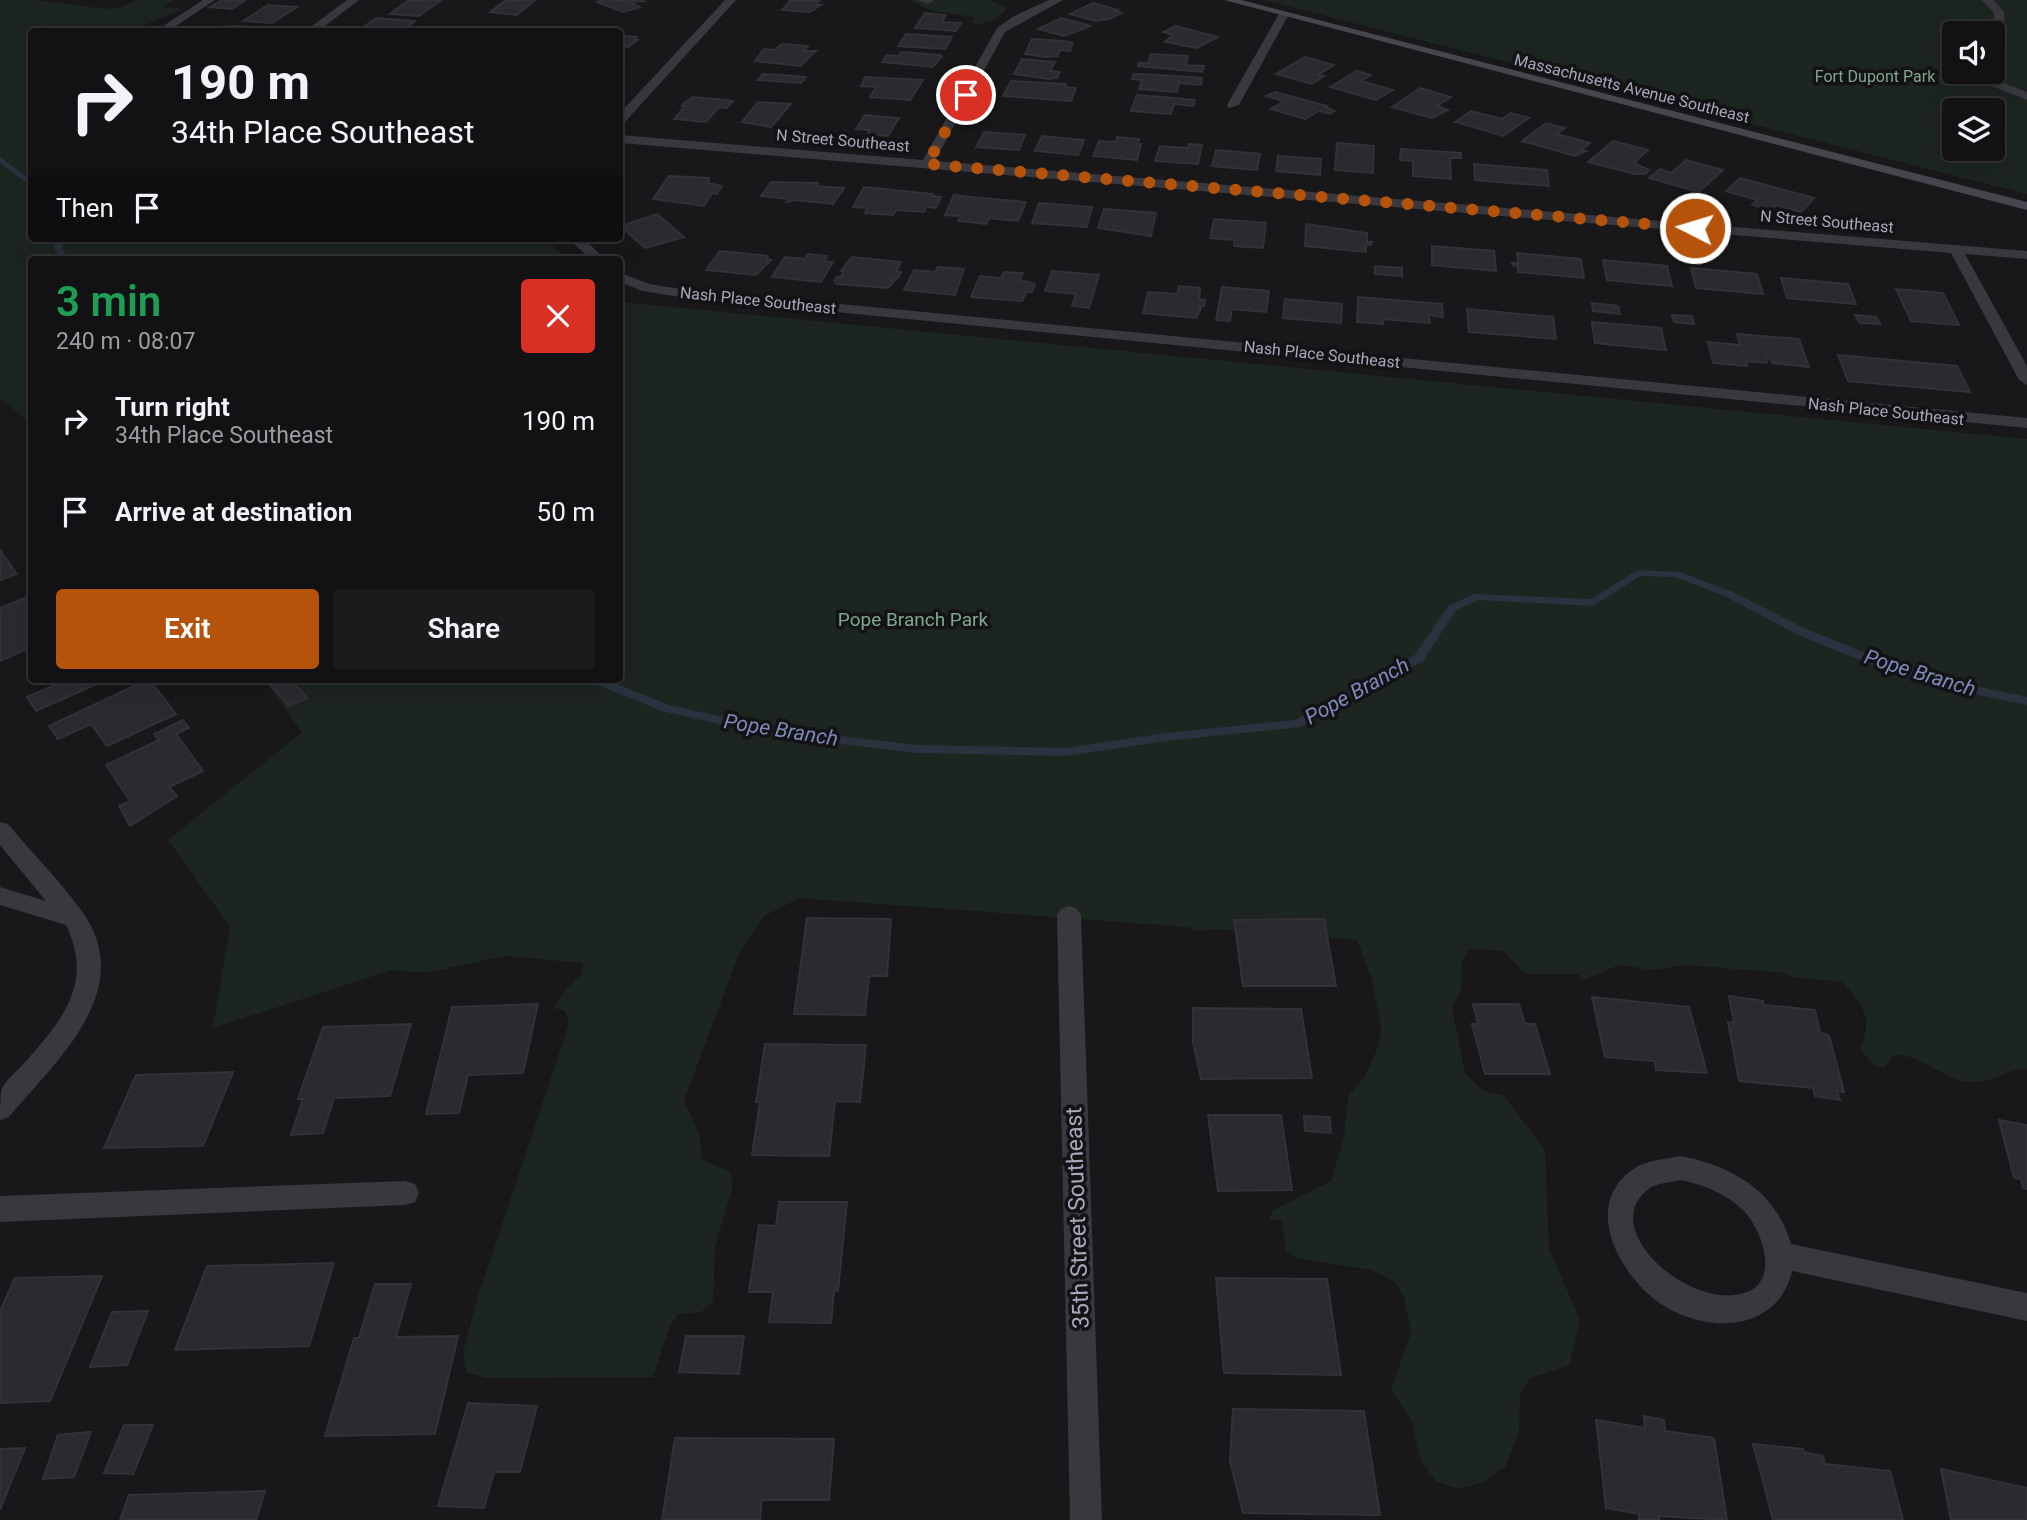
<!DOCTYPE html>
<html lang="en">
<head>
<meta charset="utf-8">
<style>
  body { margin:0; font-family:Roboto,sans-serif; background:#1b1a1d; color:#f1f3f6; height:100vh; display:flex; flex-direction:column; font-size:26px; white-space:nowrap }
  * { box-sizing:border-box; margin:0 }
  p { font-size:23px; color:#9c9da0 }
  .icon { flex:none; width:38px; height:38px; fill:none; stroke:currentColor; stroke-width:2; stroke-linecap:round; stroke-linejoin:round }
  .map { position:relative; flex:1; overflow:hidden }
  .details { position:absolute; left:28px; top:256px; width:595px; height:427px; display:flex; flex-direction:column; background:#121114; border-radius:7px; box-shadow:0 7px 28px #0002,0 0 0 2px #313134 }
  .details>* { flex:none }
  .hud { position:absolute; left:28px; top:28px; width:595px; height:214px; border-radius:7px; box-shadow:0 7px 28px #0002,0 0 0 2px #313134; background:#121114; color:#f1f3f6; overflow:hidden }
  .fabs { position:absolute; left:1942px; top:21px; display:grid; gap:14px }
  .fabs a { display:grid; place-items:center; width:63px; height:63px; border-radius:7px; background:#121114; box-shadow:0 7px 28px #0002,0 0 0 2px #313134; font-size:35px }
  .pin { position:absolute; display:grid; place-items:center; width:60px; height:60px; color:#fff; margin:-30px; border:4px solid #fff; border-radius:50%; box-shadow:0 2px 7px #0007 }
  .me { position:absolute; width:77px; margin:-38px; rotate:275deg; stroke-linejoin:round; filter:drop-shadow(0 0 5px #0008) }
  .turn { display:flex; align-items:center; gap:24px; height:147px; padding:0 28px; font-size:32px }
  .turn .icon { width:91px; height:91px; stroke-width:2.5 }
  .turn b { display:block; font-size:49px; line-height:60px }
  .then { display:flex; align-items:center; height:66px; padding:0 28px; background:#0003; gap:14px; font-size:26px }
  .round { display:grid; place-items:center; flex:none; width:74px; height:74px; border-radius:7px; background:#1b1a1d }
  .headline { display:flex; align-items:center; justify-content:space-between; height:119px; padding:0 28px }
  h1 { font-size:42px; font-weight:600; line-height:52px; color:#1e9e55 }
  .action { display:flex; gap:14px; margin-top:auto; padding:14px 28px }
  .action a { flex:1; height:80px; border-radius:7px; background:#b45309; color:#fff; font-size:28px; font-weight:600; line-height:80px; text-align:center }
  .action a+a { background:#1b1a1d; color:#f1f3f6 }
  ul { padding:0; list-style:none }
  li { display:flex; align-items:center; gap:21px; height:91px; padding:0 28px }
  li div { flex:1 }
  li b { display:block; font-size:26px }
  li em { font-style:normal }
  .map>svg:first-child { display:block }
  .green { fill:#1d2521; fill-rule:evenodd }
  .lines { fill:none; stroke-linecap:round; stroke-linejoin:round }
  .stream { fill:#2c313f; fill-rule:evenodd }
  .building { fill:#2b2a2e; stroke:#333136; stroke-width:2 }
  .lane { fill:#39383f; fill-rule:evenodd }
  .street { fill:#39383f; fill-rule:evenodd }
  .secondary { fill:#47464f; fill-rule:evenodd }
  .route { stroke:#b45309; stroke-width:12; stroke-dasharray:0 21.6 }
  .labels { text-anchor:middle; stroke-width:7; stroke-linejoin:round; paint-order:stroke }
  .far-park-label { font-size:16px; fill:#7ea78d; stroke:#131215 }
  .far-street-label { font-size:16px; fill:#a9a8bb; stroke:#131215 }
  .park-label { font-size:19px; fill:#7ea78d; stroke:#131215 }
  .water-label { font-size:21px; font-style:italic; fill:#7d8ab9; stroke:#131215 }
  .near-street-label { font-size:23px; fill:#a9a8bb; stroke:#131215 }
</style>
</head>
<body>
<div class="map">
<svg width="2027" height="1520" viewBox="0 0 2027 1520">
  <rect width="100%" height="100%" fill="#18171a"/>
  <g class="green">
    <polygon points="0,0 38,0 104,9 119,8 136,0 173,0 162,7 184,9 130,31 32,32 32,238 545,238 566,259 32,259 31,424 0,398"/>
    <polygon points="908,0 990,0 1007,8 995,20 977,25 971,22 974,17 933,11"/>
    <path d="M1263,0H2027V194ZM1955,33H1993V72H1955ZM1955,110H1993V149H1955Z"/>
    <path d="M620,302L2027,439V1069C2008,1069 1993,1082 1975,1082C1945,1083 1923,1053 1894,1055L1884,1068L1874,1065L1860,1049C1873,1016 1864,1007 1842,982L1792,977L1785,973L1685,965L1653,970L1619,965L1581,981L1578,974H1525L1504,951L1469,949L1462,961L1461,990L1452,1008L1465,1073L1482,1090L1504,1096L1545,1150L1549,1249L1580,1319L1569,1366L1530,1378L1520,1395L1519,1432L1506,1466L1481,1483L1459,1489L1437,1482L1421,1462L1412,1421L1391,1390L1411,1332L1404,1297L1395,1282L1372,1270L1296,1258L1286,1250L1281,1220H1269L1272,1211L1331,1181L1344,1137L1348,1096L1364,1078L1378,1047L1381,1029L1372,979L1357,940L1213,929L1198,931L1187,927L800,898L764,916L740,952L684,1100L700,1136L702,1159L730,1172L733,1185L715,1247L713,1301L701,1312L679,1314L670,1325L653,1377L488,1378L467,1373L463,1353L477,1299L569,1023L565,1011L554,1008L565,990L583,973L582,963L504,956L426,973L392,970L213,1028L230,927L168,840L302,732L263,679H620Z"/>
  </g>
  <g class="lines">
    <g class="stream">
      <polygon points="0,157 32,181 32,187 0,163"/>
      <polygon points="52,238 60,238 63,250 69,259 61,259 55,250"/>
      <polygon points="1638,570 1680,572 1733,592 1804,628 1870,655 1941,679 2027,697 2027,705 1935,686 1862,661 1796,634 1725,596 1675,577 1640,576 1593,606 1479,600 1456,610 1423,661 1301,727 1166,741 1066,756 917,753 773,736 662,711 590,682 588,679 605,679 669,705 773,728 917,745 1066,748 1166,733 1295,720 1415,655 1448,606 1474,594 1591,599"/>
    </g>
  </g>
  <g class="building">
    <polygon points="222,0 231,0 244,1 232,9 210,7"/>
    <polygon points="409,0 441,0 419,16 390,14"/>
    <polygon points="506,0 535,0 517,15 490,12"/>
    <polygon points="602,0 642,0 644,1 629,2 640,7 623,12 597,2"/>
    <polygon points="791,0 820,0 816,5 821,5 810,12 782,10"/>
    <polygon points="1093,3 1118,10 1115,11 1122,13 1109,19 1096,21 1070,14"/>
    <polygon points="268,5 297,7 272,23 243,21"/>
    <polygon points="925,13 946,15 942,22 961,23 956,31 915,28"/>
    <polygon points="376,18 415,21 402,32 358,31"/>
    <polygon points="1061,18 1087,25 1090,26 1064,36 1038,29"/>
    <polygon points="239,26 263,28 258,32 211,32 218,27"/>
    <polygon points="1175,26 1187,29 1218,37 1197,48 1165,42 1173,35 1163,32"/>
    <polygon points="906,34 952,37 945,49 898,46"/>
    <polygon points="620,36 637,37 635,40 638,40 628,47 620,46"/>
    <polygon points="1032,39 1064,41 1073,43 1070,51 1060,50 1057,56 1046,57 1025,54"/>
    <polygon points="782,44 808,46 804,51 816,51 800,66 755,61 764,49 774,50"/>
    <polygon points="901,52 940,55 942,56 933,67 882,62 887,55 898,56"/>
    <polygon points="1151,54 1188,56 1186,65 1204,66 1202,72 1138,66 1138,63 1148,63"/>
    <polygon points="1305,57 1334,65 1318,75 1324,76 1312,84 1276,74"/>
    <polygon points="1022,59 1055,62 1050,71 1060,72 1057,78 1049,79 1014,74"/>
    <polygon points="1357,71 1371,75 1361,81 1393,90 1376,100 1330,87"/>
    <polygon points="763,74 784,75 806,77 801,83 758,80"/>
    <polygon points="1134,74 1144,74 1202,78 1201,85 1179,83 1177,92 1139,89 1142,80 1132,79"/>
    <polygon points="865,77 923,80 910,100 870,97 876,87 861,86"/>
    <polygon points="1011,81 1066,84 1065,87 1076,88 1071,101 1003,96"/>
    <polygon points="1420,88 1451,97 1437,106 1448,110 1432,118 1392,107"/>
    <polygon points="1275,92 1327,106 1325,107 1335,111 1330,114 1319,111 1305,119 1271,109 1284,101 1266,96"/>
    <polygon points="1137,95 1175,98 1195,100 1193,106 1174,104 1171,114 1131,111"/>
    <polygon points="693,97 726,100 733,101 727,108 719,107 706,122 674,119 685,106 682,106 684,103"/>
    <polygon points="758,102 791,104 771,127 742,122"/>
    <polygon points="1471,111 1502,119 1511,113 1529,118 1503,136 1455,122"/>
    <polygon points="865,115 899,118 888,136 868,134 870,130 856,129"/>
    <polygon points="1546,123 1565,128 1557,134 1590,143 1582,150 1586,151 1575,156 1522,141"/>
    <polygon points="984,132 1025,135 1019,150 976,147"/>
    <polygon points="1042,136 1084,140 1078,155 1035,151"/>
    <polygon points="1117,137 1139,139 1137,144 1141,144 1137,160 1093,156 1099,141 1116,142"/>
    <polygon points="1613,141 1648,150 1634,163 1649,170 1645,174 1635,174 1588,162"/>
    <polygon points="1337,143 1374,146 1373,173 1335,170"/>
    <polygon points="1189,144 1202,145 1198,164 1155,161 1160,146 1188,148"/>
    <polygon points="1401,149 1461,153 1461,158 1450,158 1451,179 1413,176 1413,161 1400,160"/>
    <polygon points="1216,150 1260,154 1257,170 1212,166"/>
    <polygon points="1278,156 1321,159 1320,175 1276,171"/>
    <polygon points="1686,160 1723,170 1699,192 1649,178 1660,169 1671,173"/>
    <polygon points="1474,164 1547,170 1549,186 1475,180"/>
    <polygon points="669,176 709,178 708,183 722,186 717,194 712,193 704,206 653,199"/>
    <polygon points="1740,178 1814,198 1801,212 1776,205 1771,210 1752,205 1757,200 1726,191"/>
    <polygon points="771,182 818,183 816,186 844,188 833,204 795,200 787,202 789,199 761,196"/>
    <polygon points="864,187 933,194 932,196 941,197 936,208 926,207 924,212 896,210 893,215 865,213 867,208 853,207"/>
    <polygon points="954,195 970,197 1026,202 1018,221 989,218 986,224 958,221 961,216 945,215"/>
    <polygon points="1039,203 1092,207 1087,227 1032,223"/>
    <polygon points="1104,209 1156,213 1151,236 1098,228"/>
    <polygon points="657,214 684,237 645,248 620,226"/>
    <polygon points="1214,219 1266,223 1263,248 1234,246 1235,240 1210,238"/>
    <polygon points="1306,224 1367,233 1367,242 1372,242 1371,245 1366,245 1366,252 1305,246"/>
    <polygon points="1432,246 1494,251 1496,271 1432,265"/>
    <polygon points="720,251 768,256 767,259 771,260 756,275 706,270"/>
    <polygon points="1517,253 1581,259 1584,278 1518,272 1518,266 1513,265 1512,263 1518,263"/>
    <polygon points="808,254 827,256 824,261 833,262 821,282 772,277 785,257 805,259"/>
    <polygon points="852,257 901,262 896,271 901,272 898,278 893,277 891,280 895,280 888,288 837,284 834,281 837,277 841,277 844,271 841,271"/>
    <polygon points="1603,260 1667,266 1672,286 1607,280"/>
    <polygon points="1375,266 1402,268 1402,276 1375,274"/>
    <polygon points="938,267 964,269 955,295 904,290 914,270 935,272"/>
    <polygon points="1691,268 1757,274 1763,294 1696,288"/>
    <polygon points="1052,271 1099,275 1089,308 1072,306 1076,294 1045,291"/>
    <polygon points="1004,272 1023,273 1020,280 1035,284 1032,292 1026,292 1022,301 971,297 980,276 1001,278"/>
    <polygon points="1781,278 1848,284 1856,304 1787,298"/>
    <polygon points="1179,286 1200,288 1199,299 1205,300 1204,306 1198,306 1201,308 1196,318 1143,313 1148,292 1177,294"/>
    <polygon points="1222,287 1269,291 1266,312 1232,309 1230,321 1216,320"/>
    <polygon points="1896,289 1943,293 1959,325 1911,321"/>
    <polygon points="1358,297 1442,304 1443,317 1429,315 1430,323 1383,319 1383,324 1357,322"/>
    <polygon points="1285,299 1342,304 1341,323 1283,318"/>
    <polygon points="1592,303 1618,306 1620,314 1593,311"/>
    <polygon points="1467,309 1553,317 1556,339 1469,332"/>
    <polygon points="1672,315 1692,316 1694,324 1674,322"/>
    <polygon points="1855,315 1876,317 1880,324 1860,323"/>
    <polygon points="1592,322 1661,328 1666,350 1595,343"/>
    <polygon points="1737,334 1799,339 1809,367 1772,363 1771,359 1766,358 1767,363 1746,361 1747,366 1713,363 1708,342 1740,345"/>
    <polygon points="1838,355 1957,366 1970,392 1848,381"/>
    <polygon points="0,550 17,574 0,580"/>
    <polygon points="32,595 32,647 0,661 0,608"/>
    <polygon points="60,679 108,679 36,711 27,697 62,682"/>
    <polygon points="149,679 176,714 107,746 91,724 58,739 49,726"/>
    <polygon points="278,679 290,679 307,698 289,706 269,683"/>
    <polygon points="183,720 189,728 176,734 203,771 169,787 177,796 130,826 119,806 130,801 106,765 159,740 154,734"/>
    <polygon points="807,918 891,919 887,976 869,976 865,1015 794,1014"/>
    <polygon points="1324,919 1336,986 1243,986 1234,920"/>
    <polygon points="1729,996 1763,1001 1764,1005 1815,1010 1820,1033 1829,1035 1844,1092 1837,1091 1840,1100 1815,1096 1813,1088 1739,1081 1728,1022 1734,1023"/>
    <polygon points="1592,997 1689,1007 1707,1073 1656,1070 1655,1061 1605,1057"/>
    <polygon points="538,1004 523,1073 468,1075 459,1113 426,1114 452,1007"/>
    <polygon points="1473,1004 1519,1004 1525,1024 1535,1024 1550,1074 1485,1074 1472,1024 1478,1024"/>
    <polygon points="1193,1008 1301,1009 1312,1078 1201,1079 1193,1043"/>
    <polygon points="411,1024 390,1096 334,1098 323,1133 291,1135 303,1099 298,1099 323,1027"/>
    <polygon points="765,1044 866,1045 860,1102 835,1101 829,1156 752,1155 760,1102 756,1102"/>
    <polygon points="233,1072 203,1146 104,1148 136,1075"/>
    <polygon points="1208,1115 1281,1115 1292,1190 1218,1191"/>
    <polygon points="1304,1116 1330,1117 1331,1133 1305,1131"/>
    <polygon points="1999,1120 2027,1125 2027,1189 2023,1188 2021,1179 2014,1178"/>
    <polygon points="779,1202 847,1202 838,1291 834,1290 831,1323 769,1322 773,1292 749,1292 759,1225 776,1226"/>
    <polygon points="334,1263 309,1346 175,1350 207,1266"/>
    <polygon points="102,1276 50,1401 0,1403 0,1311 15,1278"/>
    <polygon points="1216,1278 1327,1279 1341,1375 1224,1373"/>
    <polygon points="375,1284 411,1284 396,1337 458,1336 435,1434 325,1436 354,1338 359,1338"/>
    <polygon points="148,1311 127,1365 90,1367 112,1312"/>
    <polygon points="686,1336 744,1336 739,1374 679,1372"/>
    <polygon points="468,1403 537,1406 520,1472 494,1472 484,1508 438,1506"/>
    <polygon points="1233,1409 1364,1411 1380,1515 1243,1513 1230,1461"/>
    <polygon points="1644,1416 1664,1420 1665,1431 1714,1438 1727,1520 1659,1516 1659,1520 1639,1520 1639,1514 1606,1508 1596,1420 1645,1428"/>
    <polygon points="124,1425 153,1425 133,1474 104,1473"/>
    <polygon points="91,1432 74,1477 43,1479 58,1435"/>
    <polygon points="675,1438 834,1439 829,1500 762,1500 760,1520 662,1520"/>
    <polygon points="1753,1444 1803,1449 1804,1452 1823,1456 1825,1464 1890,1471 1903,1520 1773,1520"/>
    <polygon points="25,1448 0,1510 0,1449"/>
    <polygon points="1941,1469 2027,1488 2027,1520 1951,1520"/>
    <polygon points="265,1491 256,1520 120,1520 129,1495"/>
  </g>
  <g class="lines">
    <g class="lane">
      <polygon points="203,0 215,0 167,32 154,32"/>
      <polygon points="918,0 933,0 933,1 928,4"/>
      <path d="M1982,0H1993L2004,12C2005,29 2010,55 1993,64L1994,13Z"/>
      <polygon points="1993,65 1999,68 2001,82 2027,92 2027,100 1992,86 1988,72 1993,72"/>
      <polygon points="405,1181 415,1184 419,1193 415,1202 405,1205 0,1222 0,1196"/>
    </g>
    <g class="street">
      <polygon points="347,0 359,0 317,32 304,32"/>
      <polygon points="725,0 736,0 624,123 620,123 620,113"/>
      <polygon points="1049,0 1063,0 1005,32 935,161 2027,251 2027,259 1965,254 2027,366 2027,385 2019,380 1951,253 620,143 620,135 923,160 997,28 1014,16"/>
      <polygon points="1280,12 1289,14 1239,105 1229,108 1227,105"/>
      <polygon points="568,238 583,238 605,259 590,259"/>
      <polygon points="620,273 650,284 673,288 2027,418 2027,428 673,296 642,291 620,282"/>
      <path d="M0,822L8,824C32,853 59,880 81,910C139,988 57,1060 9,1117L0,1120C0,1111 0,1096 2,1088C8,1078 19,1069 27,1060C65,1017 93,981 66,925L0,905V887L46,901L0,845Z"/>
      <polygon points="1069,906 1077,909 1081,915 1102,1520 1070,1520 1057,915 1061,909"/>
      <path d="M1681,1156C1732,1166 1776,1191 1791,1244L2027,1293V1321L1792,1271C1777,1337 1697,1334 1653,1298C1615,1267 1583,1202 1635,1168C1647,1160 1667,1159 1681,1156ZM1681,1180C1704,1185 1725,1193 1743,1210C1763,1230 1782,1285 1741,1294C1684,1307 1596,1226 1650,1188C1658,1183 1672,1182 1681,1180Z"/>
    </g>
    <polygon class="secondary" points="1224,0 1241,0 2027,202 2027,210"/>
  </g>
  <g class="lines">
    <polyline class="route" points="966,95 927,164 1695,228"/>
  </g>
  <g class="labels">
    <g class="far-park-label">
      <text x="1875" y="82">Fort Dupont Park</text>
    </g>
    <g class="far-street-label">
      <text transform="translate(1632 88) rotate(14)" y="6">Massachusetts Avenue Southeast</text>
      <text transform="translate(843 140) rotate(5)" y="6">N Street Southeast</text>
      <text transform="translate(1827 221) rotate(5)" y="6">N Street Southeast</text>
      <text transform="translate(758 300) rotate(6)" y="6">Nash Place Southeast</text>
      <text transform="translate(1322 354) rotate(6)" y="6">Nash Place Southeast</text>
      <text transform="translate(1886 411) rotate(6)" y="6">Nash Place Southeast</text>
    </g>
    <g class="park-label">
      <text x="913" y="626">Pope Branch Park</text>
    </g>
    <g class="water-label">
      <text transform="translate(1920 673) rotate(17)" y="7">Pope Branch</text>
      <text transform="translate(1357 691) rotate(-29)" y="7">Pope Branch</text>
      <text transform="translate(781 730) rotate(9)" y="7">Pope Branch</text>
    </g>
    <g class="near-street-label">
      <text transform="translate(1077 1218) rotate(-92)" y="8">35th Street Southeast</text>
    </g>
  </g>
</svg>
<div class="fabs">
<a><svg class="icon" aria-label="sound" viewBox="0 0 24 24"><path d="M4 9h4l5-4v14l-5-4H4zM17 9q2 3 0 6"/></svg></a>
<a><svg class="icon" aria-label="layers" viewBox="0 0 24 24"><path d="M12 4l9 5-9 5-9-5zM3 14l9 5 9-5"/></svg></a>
</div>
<div class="pin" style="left:966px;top:95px;background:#d93025"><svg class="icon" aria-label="arrive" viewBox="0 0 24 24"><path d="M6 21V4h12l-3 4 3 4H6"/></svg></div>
<svg class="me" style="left:1695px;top:228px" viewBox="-20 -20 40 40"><circle r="17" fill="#b45309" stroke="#fff" stroke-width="3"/><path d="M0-11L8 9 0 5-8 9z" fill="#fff"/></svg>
<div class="hud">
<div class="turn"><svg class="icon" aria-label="right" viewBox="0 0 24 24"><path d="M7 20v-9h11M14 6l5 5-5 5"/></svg><div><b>190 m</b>34th Place Southeast</div></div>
<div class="then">Then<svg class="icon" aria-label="arrive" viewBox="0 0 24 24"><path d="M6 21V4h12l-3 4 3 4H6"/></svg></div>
</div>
<section class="details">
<div class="headline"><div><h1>3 min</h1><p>240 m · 08:07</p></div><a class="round" style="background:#d93025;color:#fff"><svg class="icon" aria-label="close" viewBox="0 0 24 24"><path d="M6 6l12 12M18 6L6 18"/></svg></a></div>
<ul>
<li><svg class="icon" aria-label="right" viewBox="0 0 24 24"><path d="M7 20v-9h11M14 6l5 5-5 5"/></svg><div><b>Turn right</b><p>34th Place Southeast</p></div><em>190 m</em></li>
<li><svg class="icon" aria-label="arrive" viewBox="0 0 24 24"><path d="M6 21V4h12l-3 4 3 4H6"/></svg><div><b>Arrive at destination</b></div><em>50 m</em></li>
</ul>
<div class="action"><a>Exit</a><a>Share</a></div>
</section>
</div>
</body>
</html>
